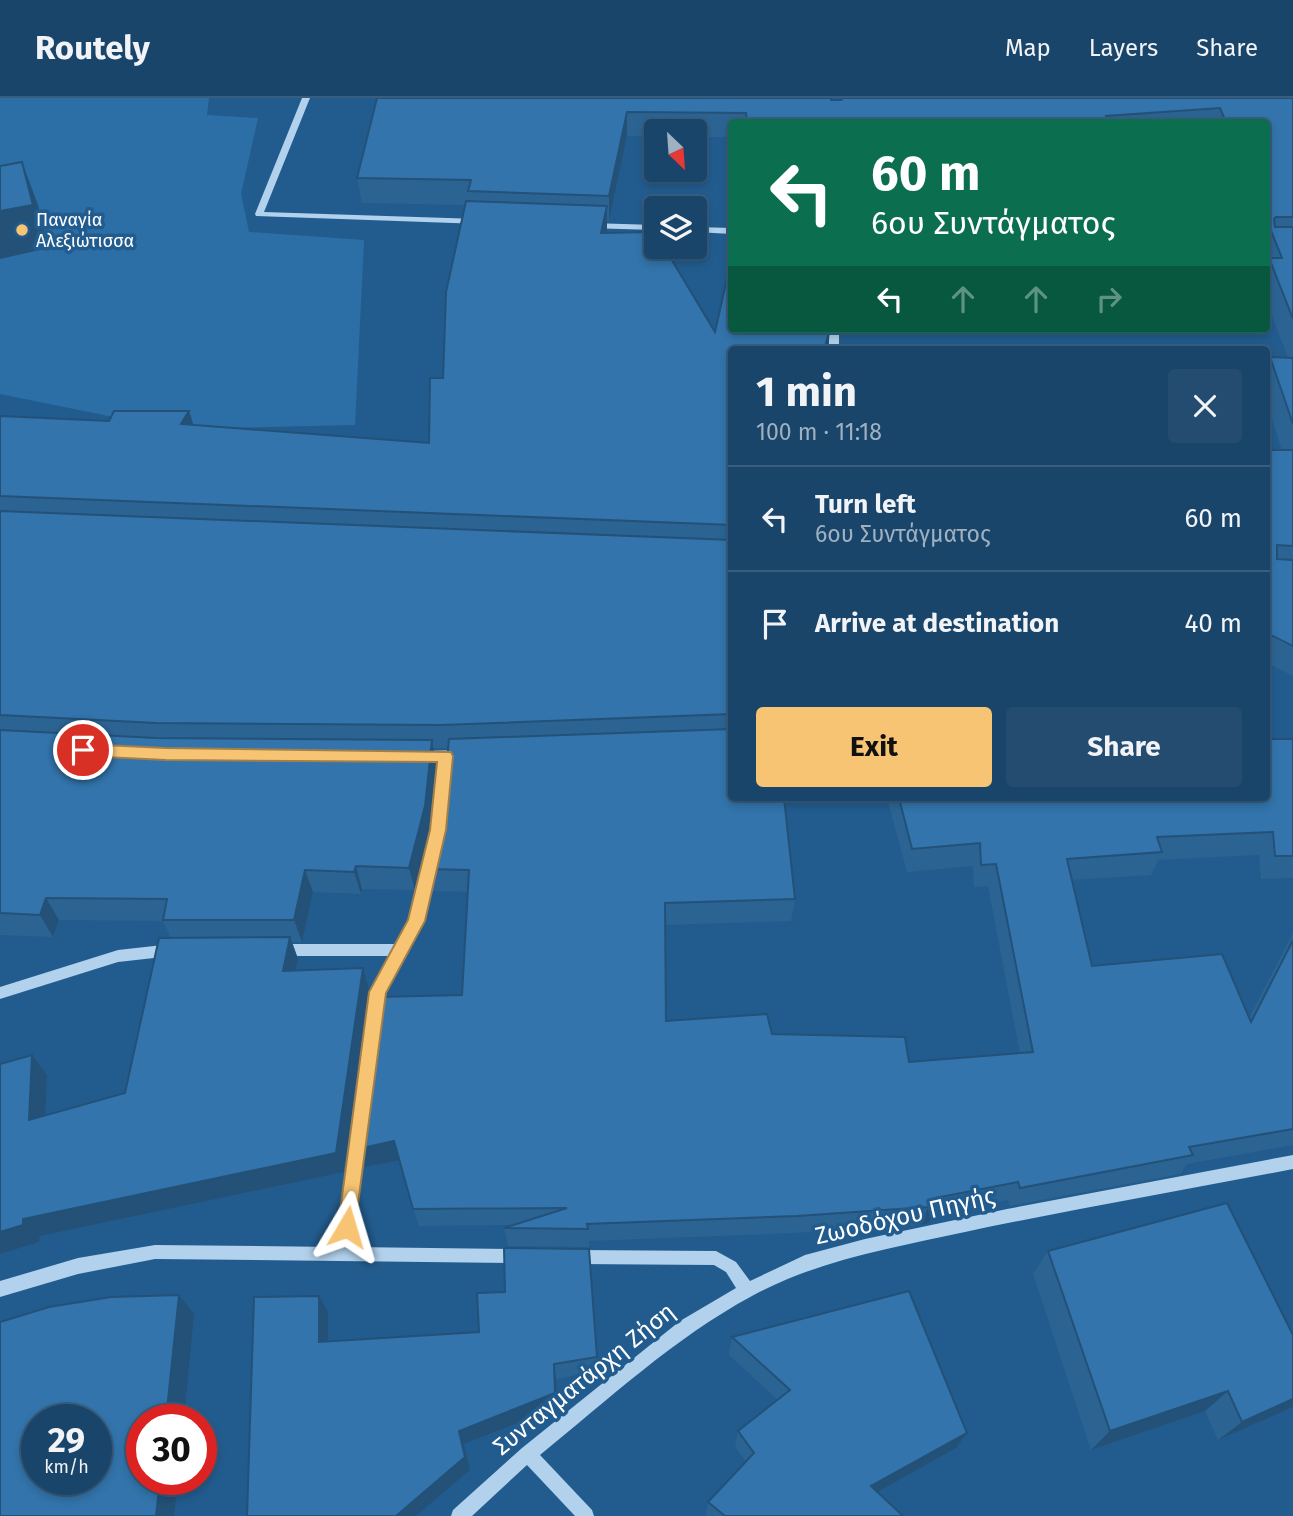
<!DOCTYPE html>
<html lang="en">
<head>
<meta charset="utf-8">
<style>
  body { margin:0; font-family:"Fira Sans",sans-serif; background:#234c70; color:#f1f3f6; height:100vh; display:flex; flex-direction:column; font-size:26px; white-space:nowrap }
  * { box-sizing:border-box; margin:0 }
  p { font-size:23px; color:#9fb1c1 }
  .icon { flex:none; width:38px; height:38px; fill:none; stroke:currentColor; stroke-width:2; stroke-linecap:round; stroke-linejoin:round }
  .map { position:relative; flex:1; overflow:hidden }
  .sheet { position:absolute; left:728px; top:248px; width:542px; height:455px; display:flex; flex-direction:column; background:#1a456a; border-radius:7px; box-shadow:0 4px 10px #0003,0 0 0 2px #385d7e }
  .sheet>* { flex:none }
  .top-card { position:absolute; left:728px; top:21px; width:542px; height:214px; border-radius:7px; box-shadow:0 4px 10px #0003,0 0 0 2px #385d7e; background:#0b6e4f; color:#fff; overflow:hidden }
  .needle { width:46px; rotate:155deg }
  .fabs { position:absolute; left:644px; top:21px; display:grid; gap:14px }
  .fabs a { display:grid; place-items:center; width:63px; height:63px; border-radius:7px; background:#1a456a; box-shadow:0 4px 10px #0003,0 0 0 2px #385d7e; font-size:35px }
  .speed { position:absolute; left:21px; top:1306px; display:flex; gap:14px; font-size:35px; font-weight:700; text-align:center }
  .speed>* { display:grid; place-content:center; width:91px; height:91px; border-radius:50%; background:#1a456a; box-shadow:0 4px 10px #0003,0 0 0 2px #385d7e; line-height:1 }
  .speed small { font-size:18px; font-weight:400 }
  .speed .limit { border:10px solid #d22; background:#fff; color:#111 }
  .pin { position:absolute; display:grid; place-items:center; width:60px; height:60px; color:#fff; margin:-30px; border:4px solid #fff; border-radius:50%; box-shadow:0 2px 7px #0007 }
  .me { position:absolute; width:77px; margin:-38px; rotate:7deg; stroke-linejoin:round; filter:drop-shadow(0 0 5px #0008) }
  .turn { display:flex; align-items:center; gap:24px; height:147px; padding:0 28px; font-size:32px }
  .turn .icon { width:91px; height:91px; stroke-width:2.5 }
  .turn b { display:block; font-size:49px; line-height:60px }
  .lanes { display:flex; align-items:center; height:66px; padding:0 28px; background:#0003; justify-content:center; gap:35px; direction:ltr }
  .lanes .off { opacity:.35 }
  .round { display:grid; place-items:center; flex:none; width:74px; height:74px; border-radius:7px; background:#234c70 }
  .head { display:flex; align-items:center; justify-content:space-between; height:119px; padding:0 28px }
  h1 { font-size:42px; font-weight:700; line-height:52px }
  .action { display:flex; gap:14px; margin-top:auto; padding:14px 28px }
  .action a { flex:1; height:80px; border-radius:7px; background:#f7c474; color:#111; font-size:28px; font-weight:700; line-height:80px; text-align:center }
  .action a+a { background:#234c70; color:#f1f3f6 }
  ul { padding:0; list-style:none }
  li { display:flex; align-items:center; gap:21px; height:105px; padding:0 28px; border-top:2px solid #385d7e }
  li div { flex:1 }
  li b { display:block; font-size:26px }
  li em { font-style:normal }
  header { display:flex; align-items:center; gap:42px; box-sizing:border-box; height:98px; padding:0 35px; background:#1a456a; border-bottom:2px solid #385d7e }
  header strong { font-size:33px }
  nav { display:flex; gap:38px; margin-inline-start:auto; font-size:24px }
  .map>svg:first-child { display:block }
  .green { fill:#2c6fa6 }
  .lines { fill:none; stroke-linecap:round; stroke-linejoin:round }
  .minor { fill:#b1d1ec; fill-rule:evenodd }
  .wall { fill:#2b6493 }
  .shaded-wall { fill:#235178 }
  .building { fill:#3274ab; stroke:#235178; stroke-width:2; fill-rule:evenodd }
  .route { fill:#f7c474; stroke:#a17f4b; stroke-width:2 }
  .poi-dot { fill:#f7c474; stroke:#225c8e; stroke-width:2.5 }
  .labels { text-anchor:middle; stroke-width:7; stroke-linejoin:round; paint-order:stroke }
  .far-poi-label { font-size:18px; fill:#fff; stroke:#225c8e; text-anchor:start }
  .near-street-label { font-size:24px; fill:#fff; stroke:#225c8e }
</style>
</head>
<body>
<header>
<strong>Routely</strong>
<nav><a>Map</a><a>Layers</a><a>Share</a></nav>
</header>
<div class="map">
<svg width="1293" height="1418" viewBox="0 0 1293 1418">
  <rect width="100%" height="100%" fill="#225c8e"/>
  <polygon class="green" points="0,0 209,0 207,17 258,20 241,96 249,134 364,142 355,327 173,331 0,296"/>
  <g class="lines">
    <g class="minor">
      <polygon points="302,0 310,0 264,114 478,121 482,124 481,126 256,118 255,116"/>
      <polygon points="590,125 656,127 656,132 587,130 586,128"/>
      <polygon points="695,129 732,130 732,136 695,134"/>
      <rect x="829" y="231" width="10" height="21"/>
      <polygon points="462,652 466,654 468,657 466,660 451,662 442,739 440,743 432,743 430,739 439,662 421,663 415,658 421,653"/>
      <polygon points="432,756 436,757 438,761 422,823 385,895 352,1149 519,1151 524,1153 527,1158 524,1163 519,1165 155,1161 78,1176 0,1199 0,1183 78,1160 155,1147 337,1149 371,894 391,858 278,858 273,856 271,852 273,848 278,846 397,846 410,822 426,761 428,757"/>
      <polygon points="172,846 177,848 179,852 177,856 172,858 118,864 0,901 0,889 118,852"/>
      <path d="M1293,1057V1071C1184,1092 1074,1111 965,1134C892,1150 818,1162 752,1198C674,1240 608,1302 540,1357L592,1412L594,1418H575L527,1367L472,1418H451L453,1412L522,1350L680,1223L736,1190L726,1174L714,1167L576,1166L571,1164L568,1159L571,1154L576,1152L716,1153L736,1164L750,1183L805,1157L865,1141L1007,1111Z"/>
    </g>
  </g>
  <g class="wall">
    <polygon points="377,0 840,2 840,0 1293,0 1293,578 1267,565 1267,352 1282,352 1267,306 1267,266 1270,259 1288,259 1267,205 1267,24 732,24 732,39 695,39 695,33 656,33 656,39 627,38 609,123 607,123 607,135 715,234 732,252 732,700 795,801 791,823 665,827 666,923 772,936 909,964 1020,955 988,788 974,789 973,768 907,774 887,700 1267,700 1293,641 1293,780 1261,781 1259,757 1158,762 1151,777 1072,782 1092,868 1249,920 1293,835 1293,1047 1187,1066 1180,1076 1010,1108 1008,1102 932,1116 929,1125 921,1127 793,1135 589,1143 589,1149 508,1148 504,1130 513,1127 419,1128 413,1111 400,1062 365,1069 358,1051 462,897 468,794 432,793 427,771 442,709 448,650 433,650 436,666 429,732 415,792 362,791 361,796 313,794 302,844 292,844 298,861 296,872 369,892 344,1074 40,1138 39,1144 0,1156 0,966 47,977 45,1017 125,995 171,840 163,823 59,822 53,839 0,837 0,318 109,323 189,313 193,327 429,345 443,280 465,107 362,105 357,80"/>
    <polygon points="589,1151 599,1273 556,1281 558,1309 464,1346 470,1372 416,1418 247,1418 328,1214 328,1244 479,1234 505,1194"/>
    <polygon points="1048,1153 1293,1237 1293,1309 1218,1342 1205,1313 1091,1352 1033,1176"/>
    <polygon points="732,1239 967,1335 956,1350 877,1394 903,1418 707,1418 706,1417 708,1404 746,1364 735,1348 738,1333 778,1302 729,1257"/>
  </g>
  <g class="shaded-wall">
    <polygon points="627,14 627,38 609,123 609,98"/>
    <polygon points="22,64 38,107 49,150 0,161 0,113"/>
    <polygon points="607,108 607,133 602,159 601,135"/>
    <polygon points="830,231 828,252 824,252"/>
    <polygon points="189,313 197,338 181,326"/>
    <polygon points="432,642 436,666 429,732 415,792 409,770"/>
    <polygon points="356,768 362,791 361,796 354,774"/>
    <polygon points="305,772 313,794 302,844 294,822"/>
    <polygon points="46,800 59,822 53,839 40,817"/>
    <polygon points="290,839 298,861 291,894 283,873"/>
    <polygon points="363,870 369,892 344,1074 40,1138 39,1144 0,1156 0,1134 23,1121"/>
    <polygon points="32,957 47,977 44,1041 29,1022"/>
    <polygon points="394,1043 401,1062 365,1069 358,1051"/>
    <polygon points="936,1107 929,1125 921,1127 928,1109"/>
    <polygon points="179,1197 194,1216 184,1321 166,1321"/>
    <polygon points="319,1198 328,1214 328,1259 319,1244"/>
    <polygon points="554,1266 556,1281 558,1309 464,1346 470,1372 416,1418 396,1418 459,1333"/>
    <polygon points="1228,1293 1205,1313 1091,1352 1110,1333"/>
    <polygon points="1293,1301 1293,1309 1218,1342 1242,1324"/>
    <polygon points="967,1335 956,1350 863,1402 871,1388"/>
    <polygon points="160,1381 178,1381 174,1418 156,1418"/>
  </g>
  <g class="building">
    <polygon points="377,0 831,0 831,2 841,2 843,0 1293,0 1293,119 1276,119 1274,121 1275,129 1293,129 1293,221 1269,160 1282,160 1267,123 1267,24 1226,24 1220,10 1106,18 1108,24 747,24 746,15 627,14 609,98 468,93 471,82 357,80"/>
    <polygon points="22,64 33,107 0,113 0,68"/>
    <polygon points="466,103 607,108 601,135 656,134 656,149 664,149 715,234 732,158 732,231 830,231 824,252 732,252 732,427 0,398 0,318 109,323 114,313 189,313 181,326 429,345 430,280 443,280 446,194"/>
    <polygon points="1270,259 1293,260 1293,326"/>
    <polygon points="1267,352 1293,352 1293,448 1277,447 1277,461 1293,462 1293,548 1267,535"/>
    <polygon points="0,413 732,442 732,616 441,627 156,625 0,617"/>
    <polygon points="732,631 732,700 784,700 795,801 665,805 666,923 767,916 772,936 905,939 909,964 1033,954 996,766 981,767 980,745 912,751 899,700 1267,700 1267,641 1293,641 1293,758 1275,758 1273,734 1157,739 1162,754 1067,761 1092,868 1222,856 1251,924 1293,842 1293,1031 1189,1049 1193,1057 1020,1090 1018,1084 935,1100 936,1107 928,1109 797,1118 587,1126 588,1131 504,1130 567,1110 413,1111 394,1043 358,1051 378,899 462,897 469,772 427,771 442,709 449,641"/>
    <polygon points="0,632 156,640 432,642 425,708 409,770 356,768 354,774 305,772 294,822 163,822 167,801 46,800 40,817 0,815"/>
    <polygon points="290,839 283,873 363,870 336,1055 23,1121 23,1127 0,1134 0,966 32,957 29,1022 125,995 159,840"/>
    <polygon points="1227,1105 1293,1237 1293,1301 1242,1324 1228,1293 1110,1333 1048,1153"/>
    <polygon points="504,1150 589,1151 597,1259 554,1266 555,1295 459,1333 465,1359 396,1418 247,1418 254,1199 319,1198 319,1244 479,1234 477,1195 505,1194"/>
    <polygon points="909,1193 967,1335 871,1388 903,1418 725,1418 708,1404 754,1355 738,1333 790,1292 732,1239"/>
    <path d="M179,1197L166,1321H142V1381H160L156,1418H0V1224L49,1209L111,1199ZM37,1321H96V1381H37Z"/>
  </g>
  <polygon class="route" points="83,646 166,650 451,654 453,658 446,732 425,823 386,895 354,1136 347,1139 340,1136 338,1129 369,894 408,822 430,732 437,664 166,662 83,658 75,652"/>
  <circle class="poi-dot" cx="22" cy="132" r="7"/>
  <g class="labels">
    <g class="far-poi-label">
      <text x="36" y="128">Παναγία<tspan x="36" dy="21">Αλεξιώτισσα</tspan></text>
    </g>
    <g class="near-street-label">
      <text transform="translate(905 1118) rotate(-13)" y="8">Ζωοδόχου Πηγής</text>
      <text transform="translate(584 1281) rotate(-39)" y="8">Συνταγματάρχη Ζήση</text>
    </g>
  </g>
</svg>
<div class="fabs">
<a><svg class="needle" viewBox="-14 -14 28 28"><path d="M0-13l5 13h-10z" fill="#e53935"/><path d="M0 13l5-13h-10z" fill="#9fb1c1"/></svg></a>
<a><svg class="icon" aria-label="layers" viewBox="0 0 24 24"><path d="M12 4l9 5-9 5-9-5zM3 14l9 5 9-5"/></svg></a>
</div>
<div class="speed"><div>29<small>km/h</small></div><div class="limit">30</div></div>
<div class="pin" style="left:83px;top:652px;background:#d93025"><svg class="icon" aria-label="arrive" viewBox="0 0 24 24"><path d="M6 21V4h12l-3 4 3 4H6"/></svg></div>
<svg class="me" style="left:347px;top:1129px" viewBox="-20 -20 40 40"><path d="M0-17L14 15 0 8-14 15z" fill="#f7c474" stroke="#fff" stroke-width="4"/></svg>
<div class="top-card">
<div class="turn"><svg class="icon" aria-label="left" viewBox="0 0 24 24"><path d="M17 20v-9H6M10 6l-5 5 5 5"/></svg><div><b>60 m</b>6ου Συντάγματος</div></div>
<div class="lanes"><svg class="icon" aria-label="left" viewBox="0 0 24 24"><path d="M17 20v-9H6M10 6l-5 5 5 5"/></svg><svg class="icon off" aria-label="ahead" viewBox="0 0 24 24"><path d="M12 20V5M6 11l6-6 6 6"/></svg><svg class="icon off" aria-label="ahead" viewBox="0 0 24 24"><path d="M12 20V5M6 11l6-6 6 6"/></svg><svg class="icon off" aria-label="right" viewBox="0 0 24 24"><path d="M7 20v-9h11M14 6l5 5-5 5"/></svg></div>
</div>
<section class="sheet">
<div class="head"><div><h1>1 min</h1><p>100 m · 11:18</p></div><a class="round"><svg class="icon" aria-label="close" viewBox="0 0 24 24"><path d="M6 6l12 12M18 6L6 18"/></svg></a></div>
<ul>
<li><svg class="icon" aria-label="left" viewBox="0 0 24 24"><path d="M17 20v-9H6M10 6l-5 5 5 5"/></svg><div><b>Turn left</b><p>6ου Συντάγματος</p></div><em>60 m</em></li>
<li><svg class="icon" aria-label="arrive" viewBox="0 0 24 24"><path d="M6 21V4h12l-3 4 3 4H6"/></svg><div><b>Arrive at destination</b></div><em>40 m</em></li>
</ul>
<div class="action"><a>Exit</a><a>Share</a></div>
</section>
</div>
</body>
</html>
